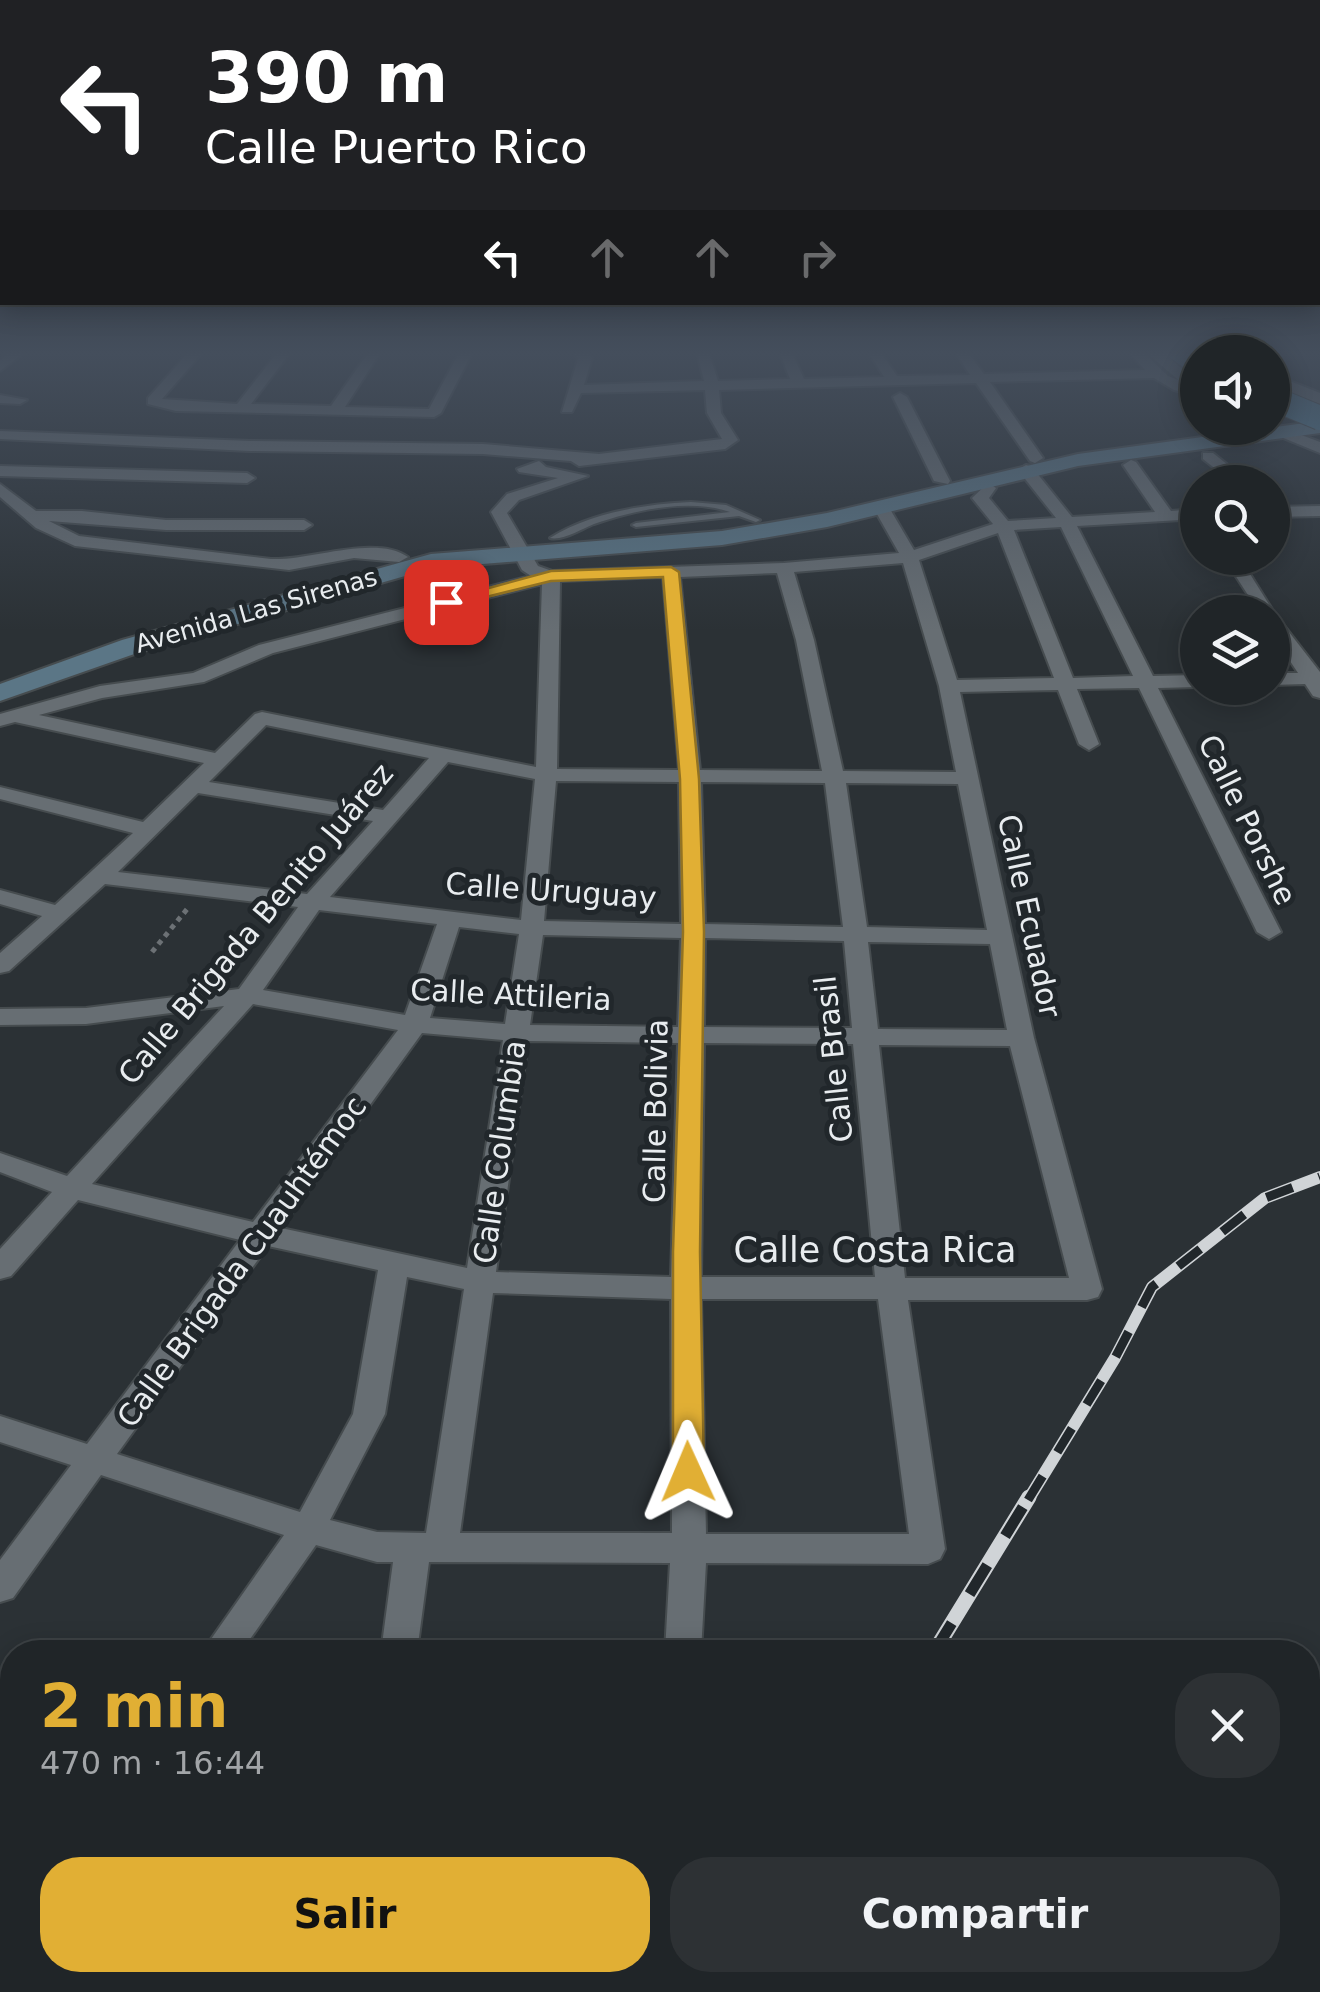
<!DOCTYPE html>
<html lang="es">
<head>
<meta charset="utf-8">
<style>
  body { margin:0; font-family:"DejaVu Sans",sans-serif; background:#2d3134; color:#f1f3f6; height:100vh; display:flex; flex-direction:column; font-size:38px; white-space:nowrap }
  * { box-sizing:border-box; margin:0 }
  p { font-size:32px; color:#a2a5a8 }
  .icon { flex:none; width:55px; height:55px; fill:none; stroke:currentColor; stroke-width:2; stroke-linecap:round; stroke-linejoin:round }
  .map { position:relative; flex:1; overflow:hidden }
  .sheet { position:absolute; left:0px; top:1640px; width:1320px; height:352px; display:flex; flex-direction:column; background:#202528; border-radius:40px 40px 0 0; box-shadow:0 5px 25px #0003,0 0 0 2px #3d4245 }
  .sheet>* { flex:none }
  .hud { position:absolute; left:0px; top:0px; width:1320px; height:305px; box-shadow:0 5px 25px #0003,0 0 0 2px #3d4245; background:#202124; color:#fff; overflow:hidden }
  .fabs { position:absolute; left:1180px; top:335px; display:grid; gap:20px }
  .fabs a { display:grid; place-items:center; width:110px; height:110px; border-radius:50%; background:#202528; box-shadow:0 5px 25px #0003,0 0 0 2px #3d4245; font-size:50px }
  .pin { position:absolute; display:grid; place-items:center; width:85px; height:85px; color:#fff; margin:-42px; border-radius:20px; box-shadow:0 5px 15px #0006 }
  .me { position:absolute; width:110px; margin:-55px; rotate:359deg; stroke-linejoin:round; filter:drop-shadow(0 0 8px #0008) }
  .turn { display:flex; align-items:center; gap:35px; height:210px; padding:0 40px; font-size:45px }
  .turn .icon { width:130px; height:130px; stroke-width:2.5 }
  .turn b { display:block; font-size:70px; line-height:85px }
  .lanes { display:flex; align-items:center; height:95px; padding:0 40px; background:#0003; justify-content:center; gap:50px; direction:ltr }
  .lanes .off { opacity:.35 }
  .round { display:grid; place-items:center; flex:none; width:105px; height:105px; border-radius:40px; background:#2d3134 }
  .headline { display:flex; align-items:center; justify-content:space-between; height:170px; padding:0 40px }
  h1 { font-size:60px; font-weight:600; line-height:75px; color:#e1af34 }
  .cta { display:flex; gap:20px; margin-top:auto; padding:20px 40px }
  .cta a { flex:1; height:115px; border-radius:40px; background:#e1af34; color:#111; font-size:40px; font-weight:600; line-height:115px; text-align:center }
  .cta a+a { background:#2d3134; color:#f1f3f6 }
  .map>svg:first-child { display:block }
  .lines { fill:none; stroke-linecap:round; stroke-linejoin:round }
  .service-casing { stroke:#464c4f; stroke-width:4 }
  .minor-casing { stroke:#464c4f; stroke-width:4 }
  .tertiary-casing { stroke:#464c4f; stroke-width:4 }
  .secondary-casing { stroke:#464c4f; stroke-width:4 }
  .primary-casing { stroke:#464c4f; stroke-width:4 }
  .path { stroke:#6c7175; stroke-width:5; stroke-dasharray:5 5; stroke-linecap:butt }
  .service { fill:#676e73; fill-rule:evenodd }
  .minor { fill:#676e73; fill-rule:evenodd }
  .tertiary { fill:#676e73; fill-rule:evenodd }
  .secondary { fill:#5b7686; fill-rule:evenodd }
  .primary { fill:#507f99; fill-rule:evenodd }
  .rail-far1-casing { stroke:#d0d4d7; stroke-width:12 }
  .rail-casing { stroke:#d0d4d7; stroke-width:15 }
  .rail-far1 { stroke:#21272b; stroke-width:9; stroke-dasharray:28; stroke-linecap:butt }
  .rail { stroke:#21272b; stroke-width:11; stroke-dasharray:34; stroke-linecap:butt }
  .primary-bridge-casing { stroke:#464c4f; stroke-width:26; stroke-linecap:butt }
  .primary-bridge { stroke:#507f99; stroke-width:24 }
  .route { fill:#e1af34; stroke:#927222; stroke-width:2.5 }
  .labels { text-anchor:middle; stroke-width:10; stroke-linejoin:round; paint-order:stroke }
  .far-street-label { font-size:25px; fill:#e8ecef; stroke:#21272b }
  .street-label { font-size:30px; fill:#e8ecef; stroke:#21272b }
  .near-street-label { font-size:35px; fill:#e8ecef; stroke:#21272b }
</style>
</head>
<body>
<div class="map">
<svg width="1320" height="1992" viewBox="0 0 1320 1992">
  <rect width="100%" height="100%" fill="#2b3135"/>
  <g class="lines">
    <defs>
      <g id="service">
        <path d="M691,502L726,505L760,520L756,522L739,516L636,527L632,525L636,523L730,512C689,498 635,510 594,524C581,529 563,541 550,538C590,513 644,504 691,502Z"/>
        <polygon points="1200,1980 1222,1980 1223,1992 1201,1992"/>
      </g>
      <g id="minor">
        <polygon points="9,353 24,353 0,371 0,360"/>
        <polygon points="188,353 202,353 162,399 237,404 277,353 290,353 251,404 331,406 368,353 380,353 345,407 429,409 459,353 472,353 441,413 434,417 176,411 148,404 148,398"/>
        <polygon points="574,353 587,353 592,358 584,385 704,381 697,353 709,353 718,381 790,379 780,353 792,353 804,379 884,377 869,353 881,353 897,376 970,375 956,353 968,353 984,374 1145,370 1130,353 1144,353 1168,376 1198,388 1198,396 1174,390 1154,378 990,382 1043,458 1035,463 1030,461 976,383 719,390 721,413 738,440 725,449 579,466 571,461 483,454 250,451 0,439 0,431 250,441 483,444 599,454 722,439 707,413 705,390 581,393 572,412 562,412 578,359"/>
        <polygon points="900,393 907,397 950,481 948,484 934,481 893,397"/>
        <polygon points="0,395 27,400 20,404 0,403"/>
        <polygon points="1203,453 1213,453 1249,482 1232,482 1203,459"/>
        <path d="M1131,460L1136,462L1171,511L1198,509V519L1077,526L1153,676L1198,675V687L1158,688L1281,932L1269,939L1257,932L1139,688L1077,689L1099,744L1089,750L1079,744L1058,690L960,692L1034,1038L1102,1289L1098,1297L1087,1300H908L945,1549L940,1559L928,1564L706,1563L701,1652H665L670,1563L429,1562L417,1652H381L393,1562H377L316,1545L241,1652H202L284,1535L101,1475L13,1598L0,1602V1560L71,1465L0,1442V1416L87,1444L240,1240L78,1200L11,1276L0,1279V1249L52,1192L0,1172V1153L67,1176L224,1006L86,1024L0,1025V1009L86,1008L239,989L298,907L105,884L9,971L0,973V953L42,916L0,904V890L55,905L133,833L0,799V787L143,822L204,763L15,722L0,726V714L100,686L193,673L259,645L531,576L522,570L491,512L507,494L558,478L519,472L517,469L539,461L546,467L588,476L519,500L507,513L538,566L552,571L784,563L899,553L873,507L881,502L887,504L914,550L993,524L972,498L988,483L996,488L989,498L1008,521L1056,518L1018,470L1026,465L1032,467L1072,517L1155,512L1123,465ZM1061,527L1133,676L1073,678L1014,530ZM998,533L1054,678L957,680L919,560ZM903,563L939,686L956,772L843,771L814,640L794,572ZM777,573L796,640L822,771L700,770L680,577ZM663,577L679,770L557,769L560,581ZM542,584L536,767L262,712L255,714L215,753L39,715L102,698L204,682L273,653ZM266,725L429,758L383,810L209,782ZM448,762L535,779L521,920L330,897ZM556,781L679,782L681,924L544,921ZM701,782L825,783L843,927L705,924ZM846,783L958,784L987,930L867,927ZM198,793L373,821L307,894L118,872ZM319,910L437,924L405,1015L263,990ZM459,927L519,934L505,1024L430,1018ZM543,935L681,938L678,1027L530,1025ZM705,938L844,941L852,1028L704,1027ZM868,942L990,944L1007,1030L878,1029ZM253,1004L398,1030L253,1222L92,1184ZM422,1033L503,1040L467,1268L281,1228ZM528,1041L678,1043L671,1277L496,1272ZM704,1043L853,1044L875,1277H701ZM879,1045L1010,1046L1069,1278H905ZM268,1246L378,1270L353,1414L300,1512L117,1454ZM407,1277L464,1289L426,1533L377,1532L330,1520L385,1414ZM493,1293L671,1299L672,1533H460ZM701,1299H878L909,1534H706Z"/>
        <polygon points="0,466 247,473 255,478 247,483 0,476"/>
        <path d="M0,484L36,511H82L166,520H304L312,525L304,530H166L49,521L79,536L271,559C309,561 376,534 408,557L399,562L354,558L289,570L75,546L36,528L0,497Z"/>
        <polygon points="1320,506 1320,516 1272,517 1272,507"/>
        <polygon points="1224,558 1240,558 1275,614 1320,672 1320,698 1313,696 1305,684 1272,685 1272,673 1298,673 1272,634 1272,612 1259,612"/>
        <polygon points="0,1775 12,1780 12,1817 0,1813"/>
        <polygon points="12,1959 12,1980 33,1980 28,1992 0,1992 0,1964"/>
        <polygon points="331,1980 373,1980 371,1992 329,1992"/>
        <polygon points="547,1980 602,1980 597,1992 542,1992"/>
      </g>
      <g id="tertiary">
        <polygon points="1147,353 1164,353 1198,383 1198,397"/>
        <polygon points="1272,374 1320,393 1320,404 1272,385"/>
        <polygon points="1272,424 1320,442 1320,453 1259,428 1272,428"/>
      </g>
      <g id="secondary">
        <polygon points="1320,421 1320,433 1078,466 827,527 722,545 433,568 140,652 0,701 0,684 122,640 431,554 722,531 827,513 1078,454"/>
        <polygon points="1320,1751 1320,1803 1308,1806 1308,1755"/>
        <polygon points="878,1980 952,1980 947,1992 873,1992"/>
      </g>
      <polygon id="primary" points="1164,353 1188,353 1198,360 1198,378"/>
    </defs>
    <use href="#service" class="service-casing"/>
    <use href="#minor" class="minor-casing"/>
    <use href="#tertiary" class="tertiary-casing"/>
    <use href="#secondary" class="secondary-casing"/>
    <use href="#primary" class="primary-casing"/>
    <polyline class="path" points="152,952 188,908"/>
    <use href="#service" class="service"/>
    <use href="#minor" class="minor"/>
    <use href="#tertiary" class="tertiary"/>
    <use href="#secondary" class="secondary"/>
    <use href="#primary" class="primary"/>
    <defs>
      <polyline id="rail-far1" points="1028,1500 1115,1358 1152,1287 1265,1198 1320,1177"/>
      <g id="rail">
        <polyline points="934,1652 1029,1497"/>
        <polyline points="601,1992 617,1980"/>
      </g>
    </defs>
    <use href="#rail-far1" class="rail-far1-casing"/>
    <use href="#rail" class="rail-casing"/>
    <use href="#rail-far1" class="rail-far1"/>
    <use href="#rail" class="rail"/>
    <defs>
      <polyline id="primary-bridge" points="1272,398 1320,418"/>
    </defs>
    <use href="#primary-bridge" class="primary-bridge-casing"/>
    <use href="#primary-bridge" class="primary-bridge"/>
  </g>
  <linearGradient id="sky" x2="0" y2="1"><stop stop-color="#181b1d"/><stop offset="0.56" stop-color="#444e5c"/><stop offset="1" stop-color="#444e5c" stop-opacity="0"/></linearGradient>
  <rect width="1320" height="631" fill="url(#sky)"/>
  <polygon class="route" points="671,567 679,572 699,779 704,932 700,1252 704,1472 699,1480 688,1484 678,1480 673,1472 673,1252 683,932 680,779 663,577 551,581 446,607 438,602 551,571"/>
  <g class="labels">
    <g class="far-street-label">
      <text transform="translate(256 610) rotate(-16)" y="9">Avenida Las Sirenas</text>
    </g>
    <g class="street-label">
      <text transform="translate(1247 820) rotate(64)" y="10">Calle Porshe</text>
      <text transform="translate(551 891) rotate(4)" y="10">Calle Uruguay</text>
      <text transform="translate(1029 916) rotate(78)" y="10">Calle Ecuador</text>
      <text transform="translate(256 924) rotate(-50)" y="10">Calle Brigada Benito Juárez</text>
      <text transform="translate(511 995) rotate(3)" y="10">Calle Attileria</text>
      <text transform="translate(834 1059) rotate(-96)" y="10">Calle Brasil</text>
      <text transform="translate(656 1111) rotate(-89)" y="10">Calle Bolivia</text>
      <text transform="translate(500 1152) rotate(-82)" y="10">Calle Columbia</text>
      <text transform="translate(242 1262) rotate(-54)" y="10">Calle Brigada Cuauhtémoc</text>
    </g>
    <g class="near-street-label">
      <text x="875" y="1262">Calle Costa Rica</text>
    </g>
  </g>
</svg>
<div class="fabs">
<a><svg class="icon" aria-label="sound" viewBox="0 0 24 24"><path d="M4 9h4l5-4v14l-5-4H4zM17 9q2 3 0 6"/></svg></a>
<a><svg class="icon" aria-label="search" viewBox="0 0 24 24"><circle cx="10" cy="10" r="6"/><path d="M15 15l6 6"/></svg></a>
<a><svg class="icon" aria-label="layers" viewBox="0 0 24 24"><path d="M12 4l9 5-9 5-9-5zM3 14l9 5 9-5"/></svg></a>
</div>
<div class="pin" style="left:446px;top:602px;background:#d93025"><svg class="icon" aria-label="arrive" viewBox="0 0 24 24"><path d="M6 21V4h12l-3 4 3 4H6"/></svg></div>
<svg class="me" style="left:688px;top:1472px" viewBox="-20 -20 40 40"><path d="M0-17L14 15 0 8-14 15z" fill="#e1af34" stroke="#fff" stroke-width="4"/></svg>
<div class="hud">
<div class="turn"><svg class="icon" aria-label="left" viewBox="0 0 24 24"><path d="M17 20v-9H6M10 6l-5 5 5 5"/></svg><div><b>390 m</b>Calle Puerto Rico</div></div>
<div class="lanes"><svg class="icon" aria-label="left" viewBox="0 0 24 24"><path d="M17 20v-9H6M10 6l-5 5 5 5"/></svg><svg class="icon off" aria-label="ahead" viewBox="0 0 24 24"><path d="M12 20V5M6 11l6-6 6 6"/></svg><svg class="icon off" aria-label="ahead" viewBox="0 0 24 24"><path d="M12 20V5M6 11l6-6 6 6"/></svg><svg class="icon off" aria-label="right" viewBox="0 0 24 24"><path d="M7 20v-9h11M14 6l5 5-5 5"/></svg></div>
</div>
<section class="sheet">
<div class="headline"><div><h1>2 min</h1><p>470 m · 16:44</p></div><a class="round"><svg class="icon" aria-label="close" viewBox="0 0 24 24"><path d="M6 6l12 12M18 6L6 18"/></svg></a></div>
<div class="cta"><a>Salir</a><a>Compartir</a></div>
</section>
</div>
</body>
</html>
